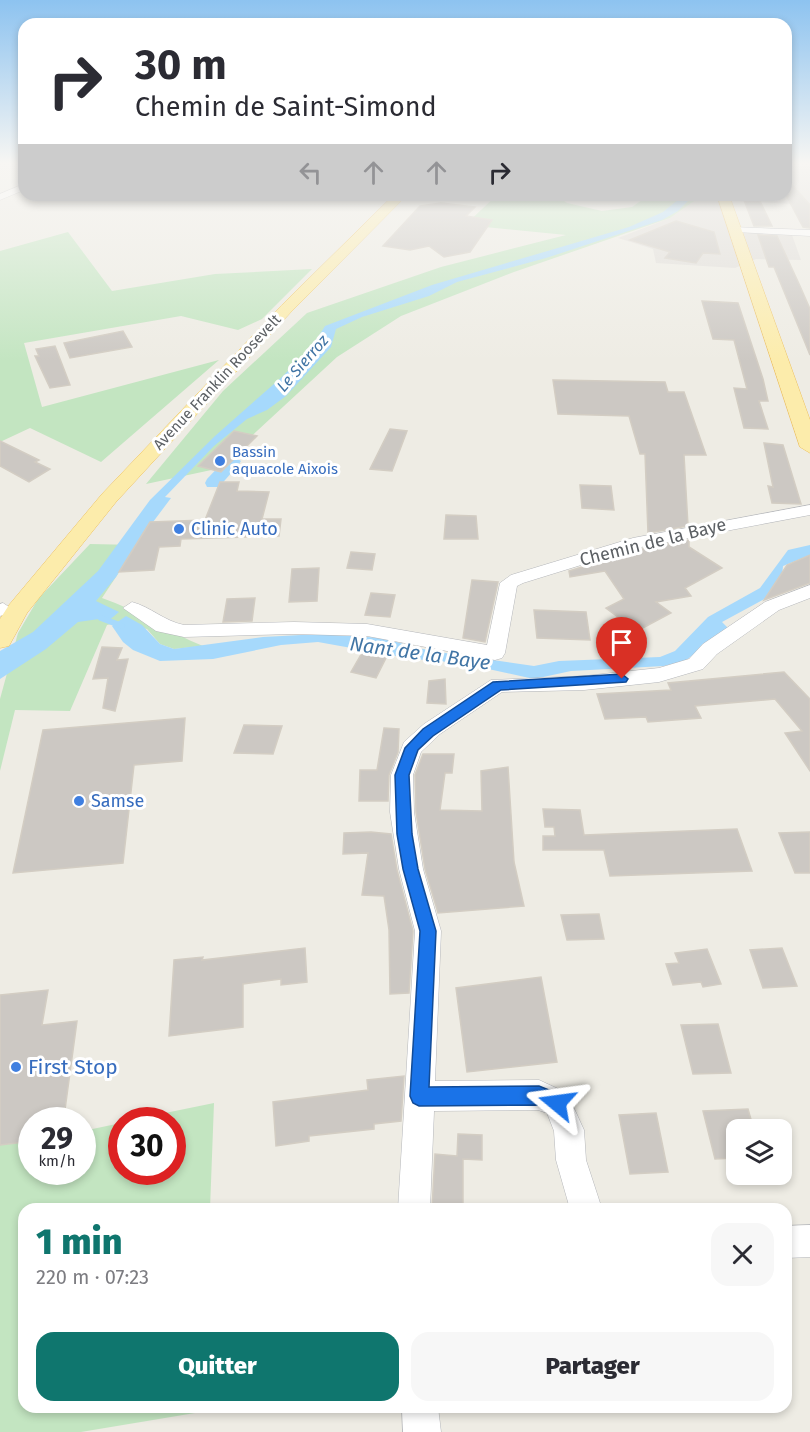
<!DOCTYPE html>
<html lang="fr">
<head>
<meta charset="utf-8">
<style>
  body { margin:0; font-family:"Fira Sans",sans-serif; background:#f7f7f7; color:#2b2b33; height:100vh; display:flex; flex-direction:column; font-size:22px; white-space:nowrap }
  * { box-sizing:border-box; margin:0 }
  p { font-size:20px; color:#7c7c81 }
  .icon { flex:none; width:33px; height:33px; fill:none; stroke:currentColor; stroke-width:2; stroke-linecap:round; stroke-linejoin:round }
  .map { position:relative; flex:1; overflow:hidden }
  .drawer { position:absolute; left:18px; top:1203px; width:774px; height:210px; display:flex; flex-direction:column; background:#fff; border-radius:18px; box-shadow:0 3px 9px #0003 }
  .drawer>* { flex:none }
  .banner { position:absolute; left:18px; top:18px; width:774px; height:183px; border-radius:18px; box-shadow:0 3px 9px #0003; background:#fff; color:#2b2b33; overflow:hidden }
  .buttons { position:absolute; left:726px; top:1119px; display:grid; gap:12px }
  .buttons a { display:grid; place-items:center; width:66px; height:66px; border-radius:12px; background:#fff; box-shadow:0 3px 9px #0003; font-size:30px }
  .speed { position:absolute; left:18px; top:1107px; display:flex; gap:12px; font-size:30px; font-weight:700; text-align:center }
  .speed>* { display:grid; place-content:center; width:78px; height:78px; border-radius:50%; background:#fff; box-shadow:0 3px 9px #0003; line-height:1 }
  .speed small { font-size:15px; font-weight:400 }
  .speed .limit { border:9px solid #d22; background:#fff; color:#111 }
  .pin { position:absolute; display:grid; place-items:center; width:51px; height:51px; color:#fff; margin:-62px -26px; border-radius:50% 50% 50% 0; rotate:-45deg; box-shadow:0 0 6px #0007 }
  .pin .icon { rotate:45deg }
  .me { position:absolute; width:66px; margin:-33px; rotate:286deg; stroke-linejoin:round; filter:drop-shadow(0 0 4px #0008) }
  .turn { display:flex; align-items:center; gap:21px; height:126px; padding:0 18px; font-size:27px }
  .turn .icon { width:78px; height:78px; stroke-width:2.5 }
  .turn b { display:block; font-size:42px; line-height:51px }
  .lanes { display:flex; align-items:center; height:57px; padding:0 18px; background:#0003; justify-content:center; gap:30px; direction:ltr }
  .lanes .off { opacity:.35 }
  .round { display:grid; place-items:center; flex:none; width:63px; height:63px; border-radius:18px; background:#f7f7f7 }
  .summary { display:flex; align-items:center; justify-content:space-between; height:102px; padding:0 18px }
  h1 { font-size:36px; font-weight:800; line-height:45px; color:#0f766e }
  .primary-button { display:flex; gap:12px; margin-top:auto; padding:12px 18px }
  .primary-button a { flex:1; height:69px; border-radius:18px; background:#0f766e; color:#fff; font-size:24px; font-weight:800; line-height:69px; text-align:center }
  .primary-button a+a { background:#f7f7f7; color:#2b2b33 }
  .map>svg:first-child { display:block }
  .industrial { fill:#e0ddd8 }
  .green { fill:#c3e5c1 }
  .water { fill:#a6d9fc }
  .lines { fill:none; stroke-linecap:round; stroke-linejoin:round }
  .stream { stroke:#a6d9fc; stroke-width:6 }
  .canal { fill:#a6d9fc; fill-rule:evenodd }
  .building { fill:#ccc8c3; stroke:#d3cdc3; stroke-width:1.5 }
  .minor-casing { stroke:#b5b7bb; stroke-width:1 }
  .major-casing { stroke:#edc05f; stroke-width:1 }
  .minor { fill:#fff; fill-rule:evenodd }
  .major { fill:#fcecab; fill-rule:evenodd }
  .route { fill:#1a73e8; stroke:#114b97; stroke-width:1.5 }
  .shop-dot { fill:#3f7fe0; stroke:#fff; stroke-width:2 }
  .labels { text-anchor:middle; stroke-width:6; stroke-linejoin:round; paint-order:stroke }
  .far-street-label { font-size:15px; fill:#5c6064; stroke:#fff }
  .far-shop-label { font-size:15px; fill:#366cbe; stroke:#fff; text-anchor:start }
  .far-water-label { font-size:16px; font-style:italic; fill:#4175a5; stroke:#fff }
  .shop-label { font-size:18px; fill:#366cbe; stroke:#fff; text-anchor:start }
  .street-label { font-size:18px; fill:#5c6064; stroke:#fff }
  .water-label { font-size:20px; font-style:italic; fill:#4175a5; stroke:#fff }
  .near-shop-label { font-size:21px; fill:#366cbe; stroke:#fff; text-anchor:start }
</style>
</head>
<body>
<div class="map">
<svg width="810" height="1432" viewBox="0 0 810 1432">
  <rect width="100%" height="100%" fill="#eeece4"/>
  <g class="industrial">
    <polygon points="810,166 810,205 738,201 734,195 786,195 786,172 794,171 790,167"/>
    <polygon points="703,195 710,195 721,202 730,229 792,235 801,260 756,259 735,268 656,263 653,249 618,238 670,218"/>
  </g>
  <g class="green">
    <polygon points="497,195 555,195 567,203 602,211 632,207 649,195 703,195 670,218 514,272 401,316 337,357 216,469 146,484 223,391 307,313 441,267 566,235 465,225"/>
    <polygon points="68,232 112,291 215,274 312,269 262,319 238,330 181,316 24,343 42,407 219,360 101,462 30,428 0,442 0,251"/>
    <path d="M90,544L137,545L102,598C138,610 168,632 203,646L174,649L160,644L147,629L116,623L107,625L70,711L15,710L0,771V699L18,633L38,599Z"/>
    <polygon points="214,1103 210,1209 24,1209 24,1407 201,1407 201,1412 81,1432 0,1432 0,1145 31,1141 32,1172 82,1172 83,1131 121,1123 122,1172 172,1172 172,1120 131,1120"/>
  </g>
  <g class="water">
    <polygon points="684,195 694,195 678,211 662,220 546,258 457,282 429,296 362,317 336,329 331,347 286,396 267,410 247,419 214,446 165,497 171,498 153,522 150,522 116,577 96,601 119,612 107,622 99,619 78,622 46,649 0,679 0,651 33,632 98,571 150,500 215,436 283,376 313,345 325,326 432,285 629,227 663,212"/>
    <polygon points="810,545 810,555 783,566 782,576 778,578 780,580 770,596 722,622 728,628 685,661 664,666 571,671 534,679 461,663 413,659 318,642 281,645 213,659 160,661 133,650 123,642 112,626 126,616 142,625 160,644 174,649 263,637 320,634 383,638 417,648 474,658 478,654 486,659 534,666 559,661 660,657 675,651 708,617 760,588 788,550"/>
  </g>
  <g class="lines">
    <polyline class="stream" points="101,618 122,626"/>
    <polygon class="canal" points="233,456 241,461 239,464 219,487 207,487 205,483 207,479 227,458"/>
  </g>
  <g class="building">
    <polygon points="786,178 810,205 810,228 803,227 786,195"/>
    <polygon points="742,195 757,195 772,226 754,226"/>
    <polygon points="441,203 475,207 466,216 492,220 470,252 444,257 429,246 410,250 383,246 420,206"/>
    <polygon points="676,221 714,232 720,254 703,253 696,263 665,258 670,252 630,240"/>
    <polygon points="758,235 777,236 800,286 810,309 810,355 774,267 769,267"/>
    <polygon points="702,301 738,303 763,379 768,401 759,401 768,429 744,428 734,388 747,389 734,340 713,339"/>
    <polygon points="123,331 132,347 70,358 64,343"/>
    <polygon points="55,346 70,385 50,388 35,356 39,356 36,349"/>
    <polygon points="553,380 665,382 668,392 684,392 706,455 684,455 688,526 648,533 645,454 640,454 629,416 558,414"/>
    <polygon points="390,429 407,431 392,471 370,469"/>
    <polygon points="234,431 257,436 221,472 198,466"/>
    <polygon points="0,441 39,460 35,462 50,469 29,482 0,466"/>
    <polygon points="764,443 783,445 801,504 772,503 768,486 773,487"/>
    <polygon points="220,482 239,482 237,491 269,492 262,519 281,519 279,536 181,539 180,546 159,547 154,570 119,572 150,522 205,520"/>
    <polygon points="580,485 611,486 614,510 582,508"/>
    <polygon points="446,515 476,516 478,539 444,539"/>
    <polygon points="689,540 689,547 722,568 685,588 691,596 656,602 671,613 637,631 606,608 624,599 605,571 570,577 569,571 637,550"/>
    <polygon points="351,552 375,554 372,570 347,568"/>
    <polygon points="810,555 810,583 764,600 787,565"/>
    <polygon points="319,568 317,601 289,602 292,569"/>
    <polygon points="472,580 498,582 485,642 463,638"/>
    <polygon points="371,593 395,595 390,617 365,615"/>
    <polygon points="255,598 252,621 223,622 227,599"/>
    <polygon points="534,610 586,612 590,640 537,638"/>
    <polygon points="102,647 122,648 117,660 128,659 115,711 103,708 108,678 93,679"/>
    <polygon points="363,651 387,656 376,678 351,672"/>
    <polygon points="784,672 810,699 810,771 785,733 802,731 775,699 695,706 701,718 648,722 646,717 605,719 597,694 671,690 668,683"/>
    <polygon points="445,679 446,704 427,703 429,681"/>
    <polygon points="185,718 182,761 134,765 123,863 13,873 43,730"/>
    <polygon points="244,725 282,726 273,754 234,753"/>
    <polygon points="384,728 399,729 398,752 389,775 388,801 359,801 360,770 377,770"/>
    <polygon points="423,754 454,754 452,773 445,773 440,810 482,811 481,771 508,767 514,862 524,906 438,913 425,869 416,812 415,775"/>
    <polygon points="543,809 580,810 584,835 737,829 752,871 610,876 604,850 543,850 543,836 555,836 554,827 545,827"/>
    <polygon points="371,832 391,834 397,870 413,931 409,993 390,994 389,930 384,896 362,895 368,853 343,854 344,833"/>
    <polygon points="810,832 810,873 795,873 779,833"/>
    <polygon points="599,914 604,939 567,940 561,915"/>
    <polygon points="305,948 307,982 281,985 281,979 243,984 243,1027 169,1036 174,960 203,957 202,960"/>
    <polygon points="782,948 797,986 763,988 750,950"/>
    <polygon points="707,949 721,984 703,987 701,982 673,985 666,964 679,963 675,953"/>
    <polygon points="541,977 557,1062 467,1072 456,988"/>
    <polygon points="48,990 42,1025 77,1021 64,1117 61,1120 32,1120 32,1141 0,1145 0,995"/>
    <polygon points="718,1024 731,1073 693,1074 681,1025"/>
    <polygon points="404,1076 401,1121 374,1124 374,1129 309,1136 309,1141 276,1146 273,1102 368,1090 367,1080"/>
    <polygon points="748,1109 754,1130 736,1130 736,1158 715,1159 703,1111"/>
    <polygon points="656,1113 668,1172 630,1174 619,1115"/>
    <polygon points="458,1134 482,1135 482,1160 463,1159 463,1209 432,1209 435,1154 457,1156"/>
  </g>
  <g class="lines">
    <defs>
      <g id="minor">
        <polygon points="24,184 24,190 0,200 0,194"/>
        <polygon points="732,227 810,230 810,236 736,232 731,229"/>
        <path d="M810,505V515L636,548L523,583L517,586L505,653L502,658L495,660L367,636L294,634L184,637L156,631L123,608L132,602C151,607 164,621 184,625L294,622L367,624L487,645L500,583L511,575L633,538Z"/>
        <polygon points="810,585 810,598 779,610 717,654 703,669 659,682 584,690 502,692 440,734 421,752 413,775 414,812 423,869 441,931 435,1081 539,1080 567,1093 584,1130 586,1160 602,1209 570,1209 556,1160 554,1131 547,1113 538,1110 434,1111 430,1209 398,1209 415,931 399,869 390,812 391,775 404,742 424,724 491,680 584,676 659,668 689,659 703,644 765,602"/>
        <polygon points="3,603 12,609 10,613 0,616 0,604"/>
        <polygon points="810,1225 810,1257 786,1258 786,1226"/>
        <polygon points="402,1407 438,1407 441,1432 403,1432"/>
      </g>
      <g id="major">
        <polygon points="394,195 407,195 291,312 116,502 27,613 9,646 0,648 0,619 9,605 102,494 281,306"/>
        <polygon points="717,195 729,195 810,420 810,453 800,447"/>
      </g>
    </defs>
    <use href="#minor" class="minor-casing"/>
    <use href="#major" class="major-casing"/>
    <use href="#minor" class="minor"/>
    <use href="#major" class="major"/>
  </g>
  <linearGradient id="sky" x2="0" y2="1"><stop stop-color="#8dc3f0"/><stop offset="0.45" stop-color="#f7f6f3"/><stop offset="1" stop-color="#f7f6f3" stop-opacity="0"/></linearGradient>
  <rect width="810" height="362" fill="url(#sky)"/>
  <polygon class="route" points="622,674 628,679 626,682 501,690 433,736 418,750 409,775 412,834 418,869 436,931 429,1087 539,1086 564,1096 566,1103 564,1110 557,1113 539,1105 419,1106 413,1103 410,1096 420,931 403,869 397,834 395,775 405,748 423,729 493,682"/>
  <g class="shop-dot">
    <circle cx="220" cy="461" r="6"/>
    <circle cx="179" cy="529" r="6"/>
    <circle cx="79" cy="801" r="6"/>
    <circle cx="16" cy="1067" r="6"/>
  </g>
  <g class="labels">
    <g class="far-street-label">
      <text transform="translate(217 382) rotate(-47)" y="5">Avenue Franklin Roosevelt</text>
    </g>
    <g class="far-shop-label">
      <text x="232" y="457">Bassin<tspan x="232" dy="17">aquacole Aixois</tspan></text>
    </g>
    <g class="far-water-label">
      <text transform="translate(302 363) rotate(-49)" y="6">Le Sierroz</text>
    </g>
    <g class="shop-label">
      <text x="191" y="535">Clinic Auto</text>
      <text x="91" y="807">Samse</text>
    </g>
    <g class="street-label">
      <text transform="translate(653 542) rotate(-14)" y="6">Chemin de la Baye</text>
    </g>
    <g class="water-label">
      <text transform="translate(420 653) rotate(8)" y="7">Nant de la Baye</text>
    </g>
    <g class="near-shop-label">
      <text x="28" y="1074">First Stop</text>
    </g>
  </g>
</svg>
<div class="buttons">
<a><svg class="icon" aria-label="layers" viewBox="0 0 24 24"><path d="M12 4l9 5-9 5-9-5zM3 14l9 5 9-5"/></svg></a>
</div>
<div class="speed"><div>29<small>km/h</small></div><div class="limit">30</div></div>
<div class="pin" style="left:622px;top:679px;background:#d93025"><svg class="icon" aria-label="arrive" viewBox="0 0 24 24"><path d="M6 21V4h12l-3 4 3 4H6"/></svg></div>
<svg class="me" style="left:557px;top:1103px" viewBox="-20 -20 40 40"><path d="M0-17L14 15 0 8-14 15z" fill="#1a73e8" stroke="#fff" stroke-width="4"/></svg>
<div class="banner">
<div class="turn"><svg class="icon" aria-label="right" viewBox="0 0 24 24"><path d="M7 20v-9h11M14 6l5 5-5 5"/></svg><div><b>30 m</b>Chemin de Saint-Simond</div></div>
<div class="lanes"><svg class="icon off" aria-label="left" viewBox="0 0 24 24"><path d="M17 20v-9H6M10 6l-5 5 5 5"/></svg><svg class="icon off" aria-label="ahead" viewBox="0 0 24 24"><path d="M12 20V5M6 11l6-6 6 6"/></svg><svg class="icon off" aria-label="ahead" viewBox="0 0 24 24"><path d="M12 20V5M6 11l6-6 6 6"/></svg><svg class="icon" aria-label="right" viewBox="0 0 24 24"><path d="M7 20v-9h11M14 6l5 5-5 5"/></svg></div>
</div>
<section class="drawer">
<div class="summary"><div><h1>1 min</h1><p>220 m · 07:23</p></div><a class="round"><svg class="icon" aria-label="close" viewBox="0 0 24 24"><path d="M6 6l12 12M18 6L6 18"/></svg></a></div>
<div class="primary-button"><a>Quitter</a><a>Partager</a></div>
</section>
</div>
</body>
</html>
